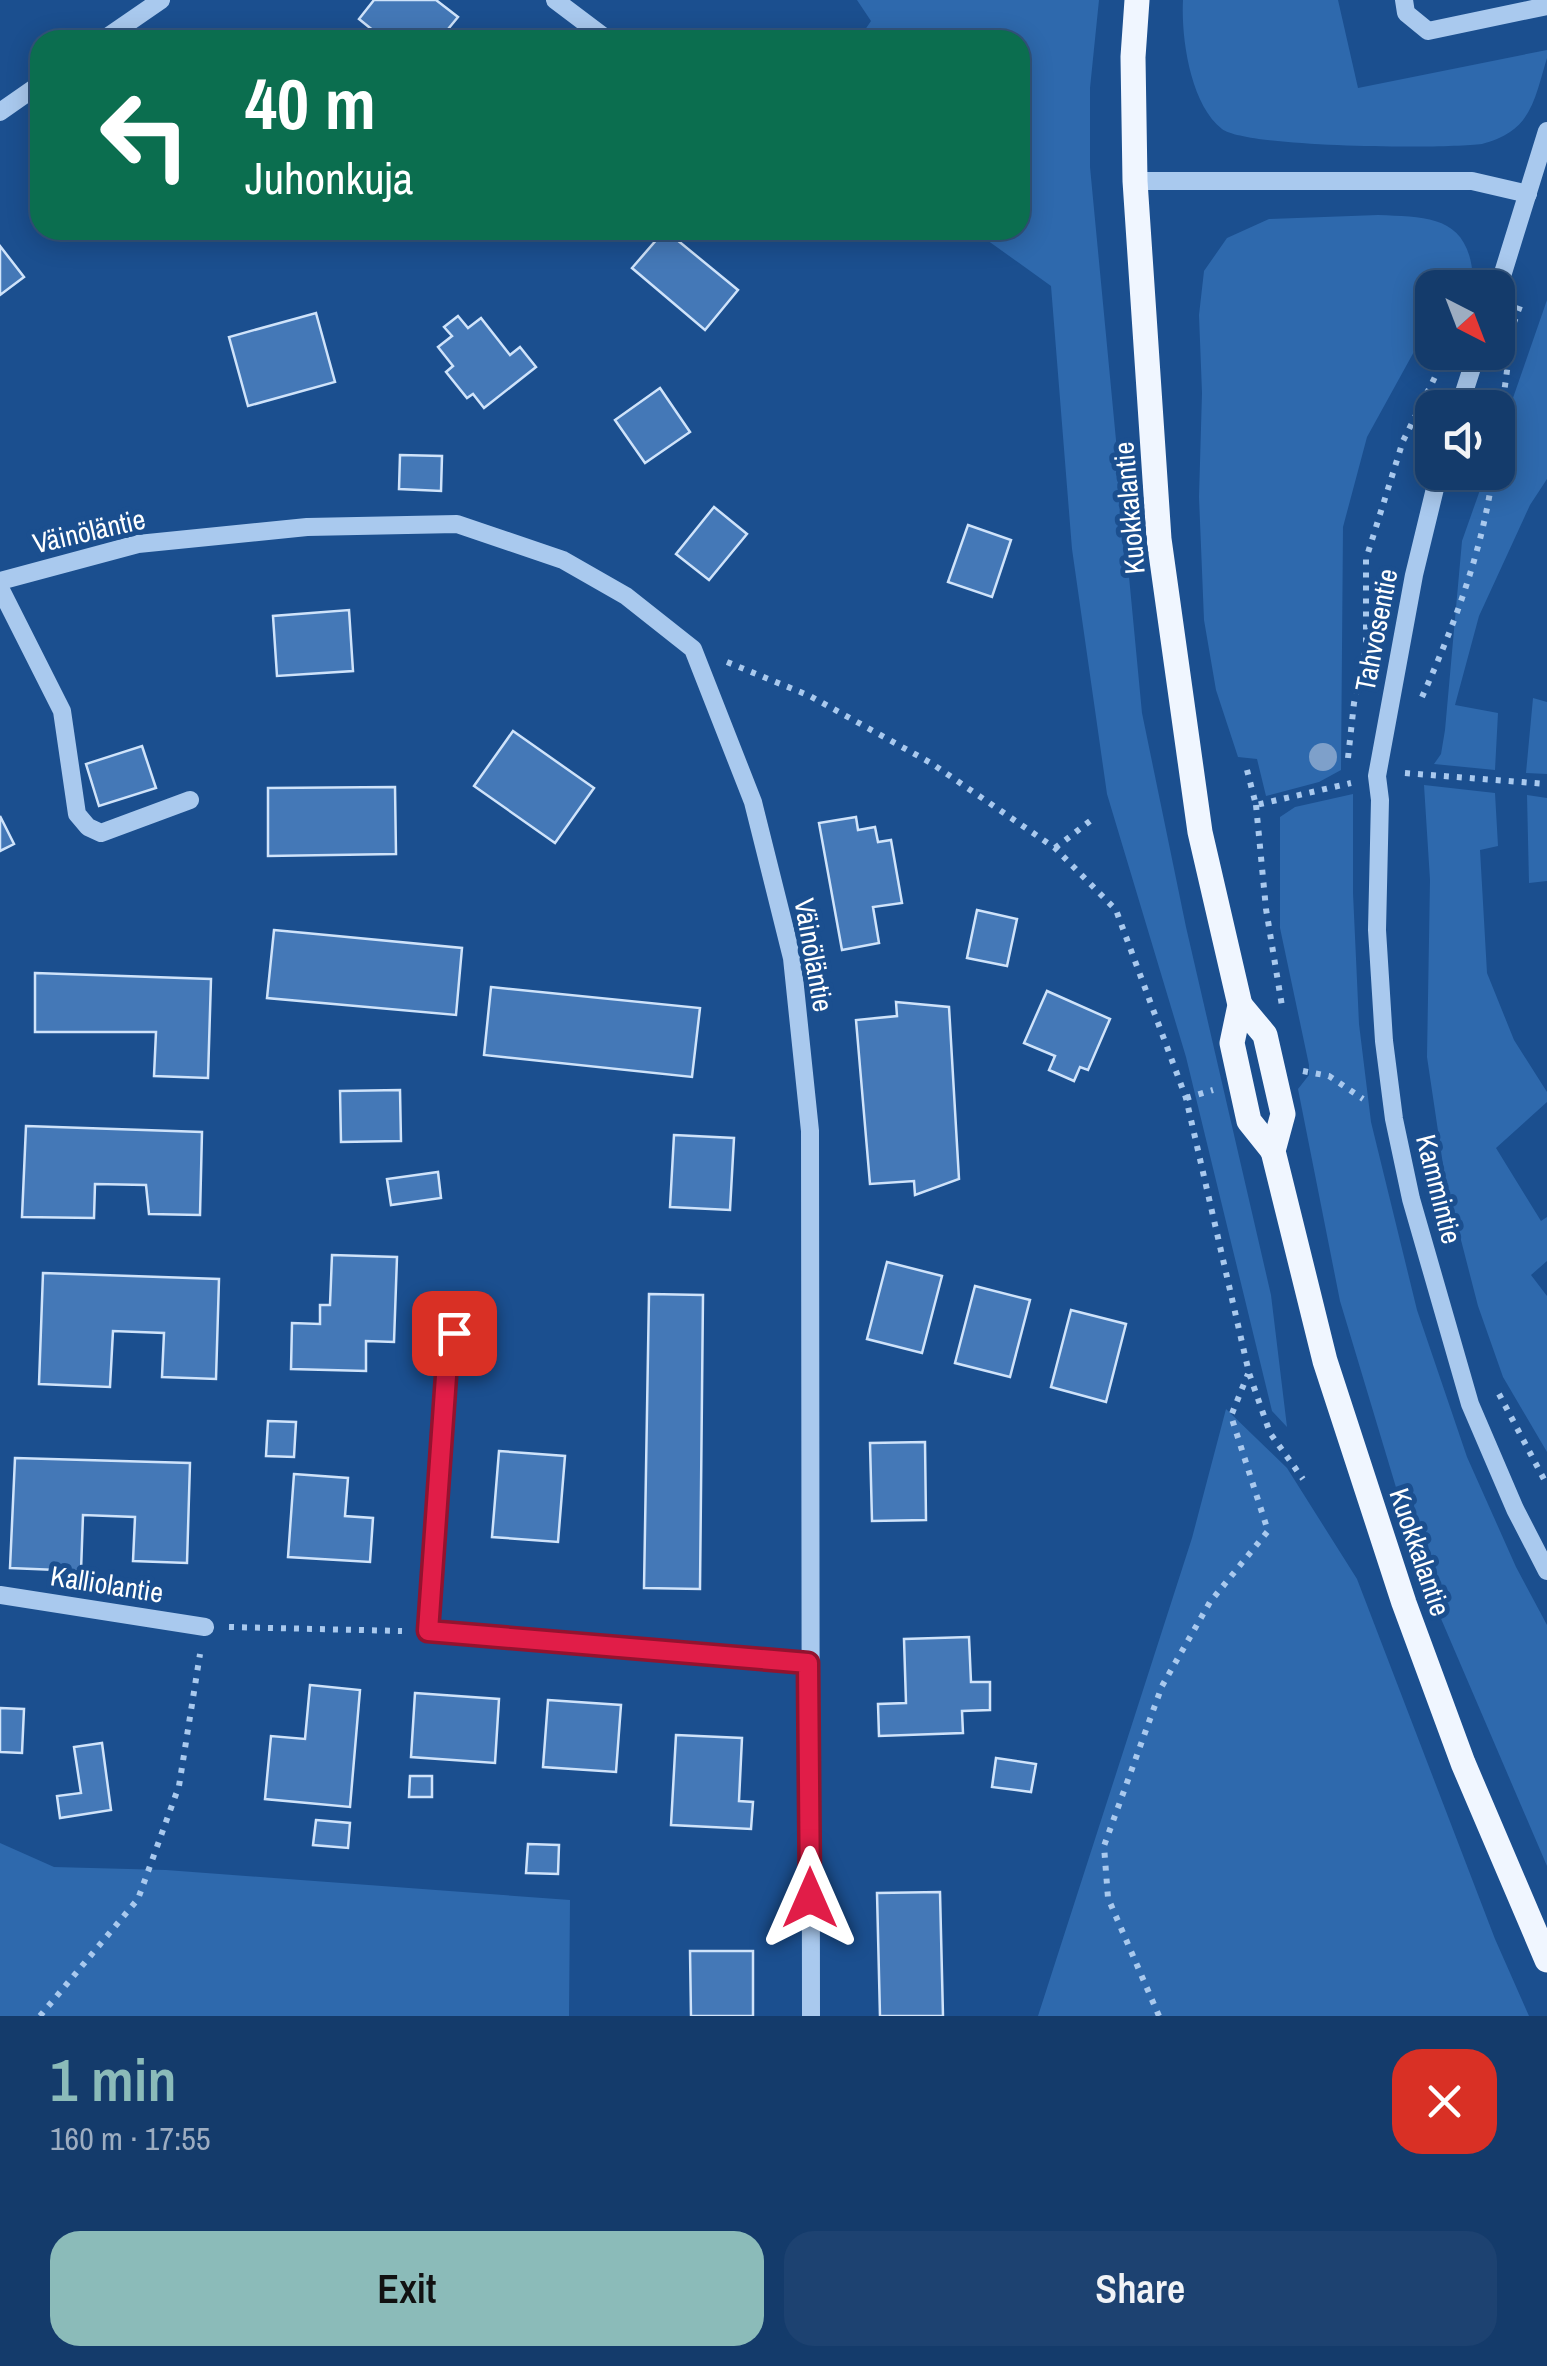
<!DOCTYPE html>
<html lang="en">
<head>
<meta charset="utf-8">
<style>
  body { margin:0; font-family:"Archivo Narrow",sans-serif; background:#1d4271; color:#f1f3f6; height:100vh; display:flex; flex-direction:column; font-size:38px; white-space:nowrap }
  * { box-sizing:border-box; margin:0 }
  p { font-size:32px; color:#9dadc1 }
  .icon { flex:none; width:55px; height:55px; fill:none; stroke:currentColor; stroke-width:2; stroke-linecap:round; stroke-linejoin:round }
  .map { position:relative; height:2016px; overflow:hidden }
  .details { display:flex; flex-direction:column; background:#143b6b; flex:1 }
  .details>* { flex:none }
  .guide { position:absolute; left:30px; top:30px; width:1000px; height:210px; border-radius:30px; box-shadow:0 5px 25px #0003,0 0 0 2px #33557e; background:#0b6e4f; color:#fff; overflow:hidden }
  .needle { width:65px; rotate:138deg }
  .tools { position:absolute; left:1415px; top:270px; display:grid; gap:20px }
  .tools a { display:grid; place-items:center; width:100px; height:100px; border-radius:20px; background:#143b6b; box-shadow:0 5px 25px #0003,0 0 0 2px #33557e; font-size:50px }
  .pin { position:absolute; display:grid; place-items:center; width:85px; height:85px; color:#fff; margin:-42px; border-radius:20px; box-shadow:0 5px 15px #0006 }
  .me { position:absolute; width:110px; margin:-55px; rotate:0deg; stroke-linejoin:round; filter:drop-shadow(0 0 8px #0008) }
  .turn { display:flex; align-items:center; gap:35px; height:210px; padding:0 50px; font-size:45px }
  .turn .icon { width:130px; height:130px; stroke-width:2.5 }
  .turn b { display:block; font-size:70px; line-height:85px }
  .round { display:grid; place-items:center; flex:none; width:105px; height:105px; border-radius:30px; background:#1d4271 }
  .headline { display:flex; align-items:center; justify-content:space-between; height:170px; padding:0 50px }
  h1 { font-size:60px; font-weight:600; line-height:75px; color:#8bbbb9 }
  .primary-button { display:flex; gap:20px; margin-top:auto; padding:20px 50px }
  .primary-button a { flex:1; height:115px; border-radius:30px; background:#8bbbb9; color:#111; font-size:40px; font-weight:600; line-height:115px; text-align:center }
  .primary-button a+a { background:#1d4271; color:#f1f3f6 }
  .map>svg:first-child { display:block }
  .green { fill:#2e69ad }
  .building { fill:#4478b7; stroke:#cfe3fa; stroke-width:2.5 }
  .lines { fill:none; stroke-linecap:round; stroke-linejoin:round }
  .path { stroke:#a9c9ee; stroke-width:6; stroke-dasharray:5 8; stroke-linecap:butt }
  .minor { stroke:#a9c9ee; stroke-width:18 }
  .major { stroke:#f0f6ff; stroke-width:25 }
  .tree { fill:#7ea0ca }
  .route-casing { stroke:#92132f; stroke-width:25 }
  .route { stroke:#e11d48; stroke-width:18 }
  .labels { text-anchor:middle; stroke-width:10; stroke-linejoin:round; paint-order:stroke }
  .street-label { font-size:28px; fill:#fff; stroke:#1b4f8f }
</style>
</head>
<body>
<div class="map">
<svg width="1547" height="2016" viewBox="0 0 1547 2016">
  <rect width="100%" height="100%" fill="#1b4f8f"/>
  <g class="green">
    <polygon points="857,0 1099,0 1090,88 1090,167 1142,713 1186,927 1271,1295 1287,1427 1272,1411 1186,1057 1107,794 1072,549 1051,286 973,230 1020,230 1020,40 858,40 871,21"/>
    <path d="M1183,0H1338L1358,88L1547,50V58C1539,83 1534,117 1510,132C1503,137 1490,142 1482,144C1445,149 1247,148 1222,129C1190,104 1181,37 1183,0Z"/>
    <path d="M1378,215C1429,217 1469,216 1473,278L1450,271L1418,305L1432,319L1367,437L1343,527L1341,770L1319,782L1266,796L1257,759L1238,757L1216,690L1204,620L1199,497L1202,393L1199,315L1204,271L1227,238L1269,219Z"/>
    <polygon points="1547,300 1547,479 1530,505 1479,616 1455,705 1498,713 1495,770 1434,764 1441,754 1445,730 1462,541 1486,473 1498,472 1498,441"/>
    <polygon points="1533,698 1547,702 1547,774 1526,773"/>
    <polygon points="1424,785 1495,793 1498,846 1480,850 1487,973 1514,1040 1547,1092 1547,1102 1496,1148 1541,1221 1547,1217 1547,1261 1531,1275 1547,1296 1547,1452 1503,1377 1478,1306 1445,1178 1427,1057 1430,880"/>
    <polygon points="1353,794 1353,893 1359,1024 1371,1122 1417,1310 1467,1457 1516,1567 1547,1625 1547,1866 1430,1593 1401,1504 1340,1301 1298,1089 1309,1075 1309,1065 1280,928 1280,817 1295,807"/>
    <polygon points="1527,795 1547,798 1547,881 1529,883"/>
    <polygon points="1226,1409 1287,1468 1357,1579 1495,1939 1529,2016 1038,2016 1192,1538"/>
    <polygon points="0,1843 54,1867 166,1870 570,1900 569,2016 0,2016"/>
  </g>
  <g class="building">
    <polygon points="374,0 436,0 458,17 439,40 385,40 359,19"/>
    <polygon points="665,230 738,290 705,330 632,268"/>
    <polygon points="0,246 24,277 0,295"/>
    <polygon points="316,313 335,382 248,406 229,337"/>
    <polygon points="458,316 468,328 481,318 510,355 520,347 536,367 484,408 473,394 467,398 446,372 453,366 438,347 452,336 444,327"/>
    <polygon points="660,388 690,432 645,463 615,420"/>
    <polygon points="400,455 442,456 441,491 399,489"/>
    <polygon points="714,507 747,534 709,580 676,554"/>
    <polygon points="968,525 1011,540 992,597 948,582"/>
    <polygon points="349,610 353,671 277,676 273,616"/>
    <polygon points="513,731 594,788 555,843 474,786"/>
    <polygon points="142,746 156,788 99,806 86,764"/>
    <polygon points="395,787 396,854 268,856 268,788"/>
    <polygon points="0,816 14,844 0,851"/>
    <polygon points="856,817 858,830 875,827 878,842 891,840 902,903 873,907 879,943 842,950 819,823"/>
    <polygon points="977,910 1017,919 1007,966 967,958"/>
    <polygon points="274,930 462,948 456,1015 267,998"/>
    <polygon points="35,973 211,979 208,1078 154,1076 156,1032 35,1032"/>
    <polygon points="491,987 700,1008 692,1077 484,1055"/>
    <polygon points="1047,991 1110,1019 1088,1070 1080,1067 1074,1081 1049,1070 1055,1056 1024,1043"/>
    <polygon points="896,1002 949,1007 959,1179 915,1195 914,1181 870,1184 856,1020 897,1016"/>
    <polygon points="400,1090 401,1141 341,1142 340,1091"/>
    <polygon points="26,1126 202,1132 200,1215 149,1214 146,1185 95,1184 94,1218 22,1217"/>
    <polygon points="674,1135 734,1138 730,1210 670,1207"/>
    <polygon points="438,1172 441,1198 391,1205 387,1179"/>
    <polygon points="332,1255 397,1257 394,1342 366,1341 366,1371 291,1369 292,1323 320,1324 320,1305 330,1305"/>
    <polygon points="887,1262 942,1276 922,1353 867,1339"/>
    <polygon points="43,1273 219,1279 216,1379 162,1377 164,1333 113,1331 110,1387 39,1384"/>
    <polygon points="975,1286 1030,1300 1010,1377 955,1363"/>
    <polygon points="649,1294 703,1295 700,1589 644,1588"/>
    <polygon points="1071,1310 1126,1324 1106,1402 1051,1387"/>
    <polygon points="268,1421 296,1422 294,1457 266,1456"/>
    <polygon points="925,1442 926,1520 872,1521 870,1443"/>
    <polygon points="499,1451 565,1456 558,1542 492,1537"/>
    <polygon points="15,1458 190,1463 187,1563 133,1561 135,1517 83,1515 81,1571 10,1568"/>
    <polygon points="294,1474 348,1478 345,1516 373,1518 370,1562 288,1557"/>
    <polygon points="969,1637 971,1682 990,1682 990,1710 962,1711 963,1733 879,1736 878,1704 906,1703 904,1639"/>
    <polygon points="310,1685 360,1690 350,1807 265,1799 271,1736 305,1739"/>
    <polygon points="415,1693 499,1699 495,1763 411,1757"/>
    <polygon points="548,1700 621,1705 616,1772 543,1767"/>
    <polygon points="0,1708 24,1709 22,1753 0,1752"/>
    <polygon points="676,1735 742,1738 739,1801 753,1802 751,1829 671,1825"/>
    <polygon points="102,1743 111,1810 60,1818 57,1796 81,1793 74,1747"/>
    <polygon points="996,1758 1036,1764 1031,1792 992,1787"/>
    <polygon points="410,1776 432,1776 432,1797 409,1797"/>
    <polygon points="316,1820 350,1823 348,1848 313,1845"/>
    <polygon points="528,1844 559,1845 558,1874 526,1873"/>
    <polygon points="940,1892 943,2016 880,2016 877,1893"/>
    <polygon points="690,1951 753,1951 753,2016 691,2016"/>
  </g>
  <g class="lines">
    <g class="path">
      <polyline points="1498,439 1513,325 1520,306"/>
      <polyline points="727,662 810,696 931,763 1055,848 1116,910 1186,1098 1249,1373 1270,1433 1303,1479"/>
      <path d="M1422,697C1454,626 1483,550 1493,472"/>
      <polyline points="1348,758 1354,703 1366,648 1366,559 1403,441 1438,371"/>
      <polyline points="1247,770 1256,805 1351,783"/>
      <polyline points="1405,773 1547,784"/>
      <polyline points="1256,805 1266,909 1282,1006"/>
      <polyline points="1055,848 1094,818"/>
      <polyline points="1303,1071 1329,1076 1363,1099"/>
      <polyline points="1186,1098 1213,1090"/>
      <polyline points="1499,1394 1547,1485"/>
      <polyline points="229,1627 402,1631"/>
      <polyline points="40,2016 138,1899 179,1786 200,1654"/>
      <polyline points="1159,2016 1108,1898 1104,1846 1162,1686 1210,1602 1268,1531 1231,1416 1248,1374"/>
    </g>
    <g class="minor">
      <polyline points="555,0 608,40"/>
      <polyline points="1404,0 1406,13 1428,31 1547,6"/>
      <polyline points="103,40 161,0"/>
      <polyline points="0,112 40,84"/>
      <polyline points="1135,181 1472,181 1528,194"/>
      <polyline points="1498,289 1547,131"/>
      <polyline points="1459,408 1477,352"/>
      <polyline points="1439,472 1414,575 1377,776 1380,800 1377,930 1384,1041 1394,1119 1411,1199 1470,1404 1515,1509 1547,1571"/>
      <polyline points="0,581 138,544 307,527 457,524 563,560 626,596 693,649 753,802 792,958 810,1131 811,2016"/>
      <polyline points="0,588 62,711 77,814 88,827 101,833 190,800"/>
      <polyline points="461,1304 447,1362 428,1631 809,1663"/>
      <polyline points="0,1595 205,1627"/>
    </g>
    <g class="major">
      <polyline points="1137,0 1133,57 1135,181 1159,539 1200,832 1240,1005 1232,1043 1249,1121 1273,1151"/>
      <polyline points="1240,1005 1265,1035 1283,1114 1273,1151 1325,1361 1404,1603 1463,1763 1547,1960"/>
    </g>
  </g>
  <circle class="tree" cx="1323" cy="757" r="14"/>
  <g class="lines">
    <defs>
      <polyline id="route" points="454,1333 447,1362 428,1631 808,1663 810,1898"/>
    </defs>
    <use href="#route" class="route-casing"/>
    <use href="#route" class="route"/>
  </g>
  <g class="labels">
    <g class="street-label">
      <text transform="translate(1129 508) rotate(-95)" y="10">Kuokkalantie</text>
      <text transform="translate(89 531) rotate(-13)" y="10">Väinöläntie</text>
      <text transform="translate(1376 630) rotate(-79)" y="10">Tahvosentie</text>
      <text transform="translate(814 955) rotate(80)" y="10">Väinöläntie</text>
      <text transform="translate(1439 1189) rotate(76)" y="10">Kammintie</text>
      <text transform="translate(1420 1552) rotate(71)" y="10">Kuokkalantie</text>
      <text transform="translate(107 1584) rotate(9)" y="10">Kalliolantie</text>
    </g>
  </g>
</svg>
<div class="tools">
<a><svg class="needle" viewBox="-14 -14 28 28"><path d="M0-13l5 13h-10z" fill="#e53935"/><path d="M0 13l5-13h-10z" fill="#9dadc1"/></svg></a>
<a><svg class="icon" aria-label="sound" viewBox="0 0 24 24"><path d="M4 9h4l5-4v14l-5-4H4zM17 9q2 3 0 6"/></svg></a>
</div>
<div class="pin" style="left:454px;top:1333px;background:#d93025"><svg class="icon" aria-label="arrive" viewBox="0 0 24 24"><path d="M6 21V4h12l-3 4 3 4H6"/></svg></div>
<svg class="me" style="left:810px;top:1898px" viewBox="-20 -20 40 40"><path d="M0-17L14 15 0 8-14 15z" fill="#e11d48" stroke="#fff" stroke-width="4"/></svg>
<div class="guide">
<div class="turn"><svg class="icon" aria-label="left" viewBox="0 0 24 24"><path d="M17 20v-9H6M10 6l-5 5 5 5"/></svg><div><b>40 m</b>Juhonkuja</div></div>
</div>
</div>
<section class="details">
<div class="headline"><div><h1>1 min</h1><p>160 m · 17:55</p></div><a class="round" style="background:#d93025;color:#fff"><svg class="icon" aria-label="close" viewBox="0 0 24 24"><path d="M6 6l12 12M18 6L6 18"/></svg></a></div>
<div class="primary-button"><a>Exit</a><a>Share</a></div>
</section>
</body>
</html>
